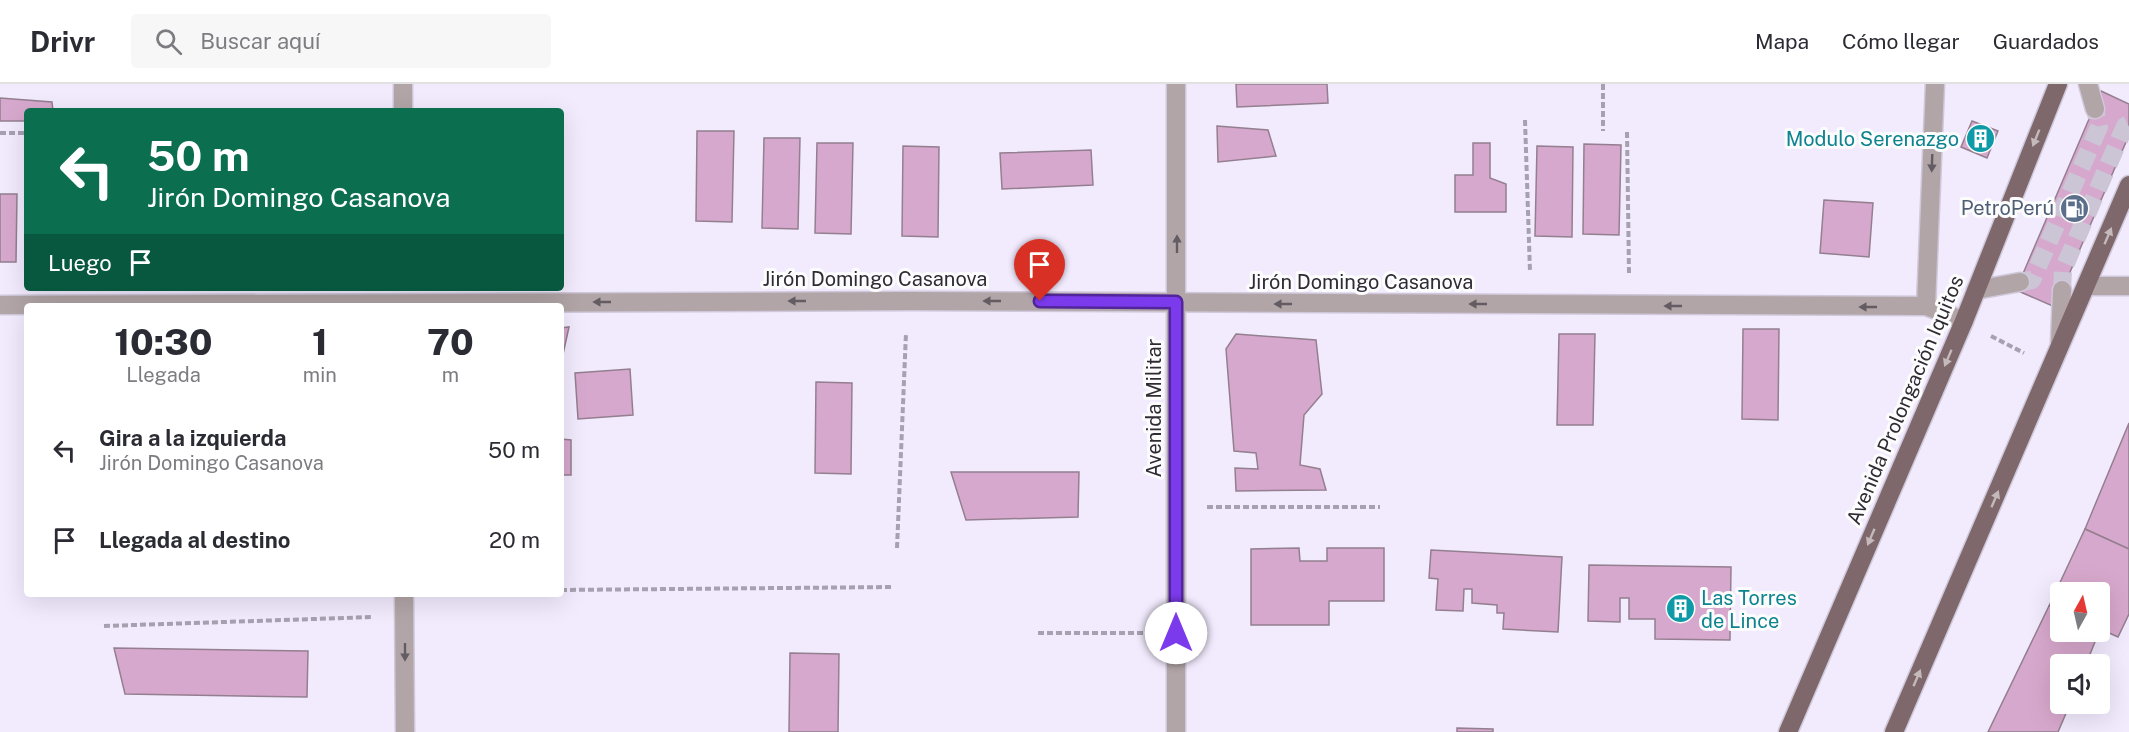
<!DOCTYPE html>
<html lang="es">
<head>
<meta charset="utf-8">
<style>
  body { margin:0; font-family:"Public Sans",sans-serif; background:#f7f7f7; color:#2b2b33; height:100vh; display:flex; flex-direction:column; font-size:22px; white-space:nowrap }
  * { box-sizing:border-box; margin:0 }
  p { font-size:20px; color:#7c7c81 }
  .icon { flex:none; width:33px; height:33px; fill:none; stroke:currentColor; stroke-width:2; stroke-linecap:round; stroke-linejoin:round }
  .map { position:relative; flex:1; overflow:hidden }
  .sheet { position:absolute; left:24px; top:219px; width:540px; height:294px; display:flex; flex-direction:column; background:#fff; border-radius:6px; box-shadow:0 6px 24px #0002 }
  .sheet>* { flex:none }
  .guide { position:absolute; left:24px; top:24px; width:540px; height:183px; border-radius:6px; box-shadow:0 6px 24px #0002; background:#0b6e4f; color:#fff; overflow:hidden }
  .needle { width:39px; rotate:8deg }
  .controls { position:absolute; left:2050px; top:498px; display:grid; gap:12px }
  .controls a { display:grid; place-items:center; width:60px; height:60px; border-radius:6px; background:#fff; box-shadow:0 6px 24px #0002; font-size:30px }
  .pin { position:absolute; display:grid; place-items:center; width:51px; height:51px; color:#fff; margin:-62px -26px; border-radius:50% 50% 50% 0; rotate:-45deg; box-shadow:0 0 6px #0007 }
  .pin .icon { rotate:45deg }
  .me { position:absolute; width:66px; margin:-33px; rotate:0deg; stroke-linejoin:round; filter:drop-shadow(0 0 4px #0008) }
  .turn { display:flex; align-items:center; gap:21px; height:126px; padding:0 24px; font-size:27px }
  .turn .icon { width:78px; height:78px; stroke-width:2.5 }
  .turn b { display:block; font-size:42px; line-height:51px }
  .then { display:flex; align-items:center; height:57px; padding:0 24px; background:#0003; gap:12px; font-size:22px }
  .eta { display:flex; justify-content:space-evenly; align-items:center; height:102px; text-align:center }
  .eta b { font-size:36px; font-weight:800; line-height:42px }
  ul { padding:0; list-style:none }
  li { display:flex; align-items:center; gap:18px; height:90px; padding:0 24px }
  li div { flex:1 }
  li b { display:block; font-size:22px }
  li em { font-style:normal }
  header { display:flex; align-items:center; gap:36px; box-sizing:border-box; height:84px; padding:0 30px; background:#fff; border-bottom:2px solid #e1e1e2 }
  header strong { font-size:28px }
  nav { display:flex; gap:33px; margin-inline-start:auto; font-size:21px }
  .search { width:420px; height:54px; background:#f7f7f7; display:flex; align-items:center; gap:15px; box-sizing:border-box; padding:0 21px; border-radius:6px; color:#7c7c81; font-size:22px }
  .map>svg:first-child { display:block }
  .building { fill:#d7a8cd; stroke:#937f8f; stroke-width:1.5 }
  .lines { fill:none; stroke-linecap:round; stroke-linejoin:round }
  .minor-tunnel { stroke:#cbc5d6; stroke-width:18; stroke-dasharray:18 9; stroke-linecap:butt }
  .minor-casing { stroke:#cfc8da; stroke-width:21 }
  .major-casing { stroke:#cfc8da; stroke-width:21 }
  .path { stroke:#a6a0b0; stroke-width:4; stroke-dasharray:6 3; stroke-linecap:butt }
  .minor { stroke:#b2a5a7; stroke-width:18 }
  .major { stroke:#7f686b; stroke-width:18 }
  .oneway { fill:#c4b9bb }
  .oneway2 { fill:#635c63 }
  .route-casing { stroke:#51269a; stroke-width:15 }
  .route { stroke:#7c3aed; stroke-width:10 }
  .labels { text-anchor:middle; stroke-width:6; stroke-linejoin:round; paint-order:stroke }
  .culture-label { font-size:20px; fill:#0d838f; stroke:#fcfcfc; text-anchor:end }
  .service-label { font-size:20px; fill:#4e5e75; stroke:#fcfcfc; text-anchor:end }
  .street-label { font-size:20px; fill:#2f2b35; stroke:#fcfcfc }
</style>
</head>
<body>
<header>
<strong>Drivr</strong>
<div class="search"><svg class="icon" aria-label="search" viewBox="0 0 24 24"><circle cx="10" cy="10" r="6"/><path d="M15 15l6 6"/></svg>Buscar aquí</div>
<nav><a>Mapa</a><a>Cómo llegar</a><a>Guardados</a></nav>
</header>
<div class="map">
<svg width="2129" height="648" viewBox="0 0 2129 648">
  <rect width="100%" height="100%" fill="#f2ebfe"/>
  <g class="building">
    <polygon points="1236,0 1327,0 1328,19 1237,23"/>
    <polygon points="2101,7 2129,20 2129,51 2055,223 2016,206"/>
    <polygon points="0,14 52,18 53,27 27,27 27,37 0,37"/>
    <polygon points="1972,37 1998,47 1987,74 1961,63"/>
    <polygon points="1217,42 1268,46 1276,72 1218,78"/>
    <polygon points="697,47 734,47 732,138 696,137"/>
    <polygon points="764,54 800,54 798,145 762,144"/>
    <polygon points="817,59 853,59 851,150 815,149"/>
    <polygon points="1473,59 1490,59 1490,94 1506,100 1506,128 1455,128 1455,91 1473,91"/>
    <polygon points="1584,60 1621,61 1619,151 1583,150"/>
    <polygon points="903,62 939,63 938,153 902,152"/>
    <polygon points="1537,62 1573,63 1572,153 1535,152"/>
    <polygon points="1091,66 1093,101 1002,105 1000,69"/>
    <polygon points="0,110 17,110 16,178 0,178"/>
    <polygon points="1824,116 1873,119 1869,173 1820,169"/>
    <polygon points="569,243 561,279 561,244"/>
    <polygon points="1743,245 1779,245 1778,336 1742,335"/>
    <polygon points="1236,250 1316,256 1322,310 1304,331 1300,381 1320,385 1326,406 1236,407 1235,384 1258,385 1256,369 1234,367 1226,265"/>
    <polygon points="1559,250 1595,250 1593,341 1557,341"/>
    <polygon points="630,285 633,331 578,335 575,289"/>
    <polygon points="816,298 852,299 851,390 815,389"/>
    <polygon points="2129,339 2129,465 2085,445"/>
    <polygon points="561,355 571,356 571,391 561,391"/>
    <polygon points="951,388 1079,388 1078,433 966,436"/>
    <polygon points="2085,445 2129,465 2129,530 2118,553 2100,545 2100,508 2061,508 2061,527 2049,522"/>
    <polygon points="1299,464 1300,477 1327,477 1327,464 1384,464 1384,517 1329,517 1329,541 1251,541 1251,465"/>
    <polygon points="1431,466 1562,473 1558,548 1503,545 1504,529 1497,529 1497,521 1472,519 1472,505 1464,505 1463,527 1436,526 1438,495 1429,494"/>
    <polygon points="1589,481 1731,483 1730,556 1655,555 1655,535 1629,535 1629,514 1620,514 1620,538 1588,537"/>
    <polygon points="2049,522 2061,527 2061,548 2099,548 2086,580 2061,580 2061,620 2070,620 2058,648 1988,648"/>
    <polygon points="114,564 308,567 307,613 125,610"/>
    <polygon points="790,569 839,570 838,648 789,648"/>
    <polygon points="1457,644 1493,645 1493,648 1457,648"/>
  </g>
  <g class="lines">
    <g class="minor-tunnel">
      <polyline points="2020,198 2032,196 2099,43 2095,25"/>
      <polyline points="2062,206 2063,186 2125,42 2129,40"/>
    </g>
    <defs>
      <g id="minor">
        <polyline points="403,0 403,27"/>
        <polyline points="2088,0 2095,25"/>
        <polyline points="2087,202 2129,202"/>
        <polyline points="1976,206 2020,198"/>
        <polyline points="0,221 908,217 1926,222 1964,237"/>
        <polyline points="1926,222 1935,0"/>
        <polyline points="2060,259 2062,206"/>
        <polyline points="404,510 405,648"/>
        <polyline points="1176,648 1176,0"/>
      </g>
      <g id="major">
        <polyline points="1788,648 1964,237 2058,0"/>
        <polyline points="1894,648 2129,101"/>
      </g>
    </defs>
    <use href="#minor" class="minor-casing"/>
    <use href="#major" class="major-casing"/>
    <g class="path">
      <polyline points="1603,0 1603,47"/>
      <polyline points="1525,36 1530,188"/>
      <polyline points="1627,48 1629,189"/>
      <polyline points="0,49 27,49"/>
      <polyline points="1991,252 2024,269"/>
      <polyline points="1207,423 1380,423"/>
      <polyline points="897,464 906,249"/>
      <polyline points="561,506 892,503"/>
      <polyline points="104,542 373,533"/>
      <polyline points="1038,549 1145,549"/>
    </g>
    <use href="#minor" class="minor"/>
    <use href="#major" class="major"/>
  </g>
  <defs><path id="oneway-solid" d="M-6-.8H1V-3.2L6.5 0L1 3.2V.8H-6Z" transform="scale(1.5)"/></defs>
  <g class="oneway">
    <use href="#oneway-solid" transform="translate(2036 54) rotate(112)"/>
    <use href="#oneway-solid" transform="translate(2108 152) rotate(-67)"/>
    <use href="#oneway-solid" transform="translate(1948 274) rotate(113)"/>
    <use href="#oneway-solid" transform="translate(1995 415) rotate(-67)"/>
    <use href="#oneway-solid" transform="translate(1871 453) rotate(113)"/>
    <use href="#oneway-solid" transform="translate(1917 594) rotate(-67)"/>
  </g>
  <g class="oneway2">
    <use href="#oneway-solid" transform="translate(1932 79) rotate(92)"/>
    <use href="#oneway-solid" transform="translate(1177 160) rotate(-90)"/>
    <use href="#oneway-solid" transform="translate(797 217) rotate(180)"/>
    <use href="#oneway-solid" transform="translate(992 217) rotate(-180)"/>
    <use href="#oneway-solid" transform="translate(602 218) rotate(180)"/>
    <use href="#oneway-solid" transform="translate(1283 220) rotate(-180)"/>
    <use href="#oneway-solid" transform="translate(1478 220) rotate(-180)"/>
    <use href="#oneway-solid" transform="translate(1673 222) rotate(-180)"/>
    <use href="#oneway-solid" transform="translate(1868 223) rotate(-180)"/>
    <use href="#oneway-solid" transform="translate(405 568) rotate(90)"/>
  </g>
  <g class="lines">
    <defs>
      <polyline id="route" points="1040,217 1176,218 1176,549"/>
    </defs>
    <use href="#route" class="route-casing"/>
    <use href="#route" class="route"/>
  </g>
  <defs>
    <symbol id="building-disc" viewBox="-11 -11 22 22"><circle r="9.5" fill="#0f9aa8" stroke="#fcfcfc"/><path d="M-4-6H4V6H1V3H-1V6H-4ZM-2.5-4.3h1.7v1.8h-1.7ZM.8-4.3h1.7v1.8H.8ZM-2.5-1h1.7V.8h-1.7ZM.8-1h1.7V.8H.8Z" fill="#fff"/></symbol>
    <symbol id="fuel-disc" viewBox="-11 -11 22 22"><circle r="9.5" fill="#5c6f8a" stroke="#fcfcfc"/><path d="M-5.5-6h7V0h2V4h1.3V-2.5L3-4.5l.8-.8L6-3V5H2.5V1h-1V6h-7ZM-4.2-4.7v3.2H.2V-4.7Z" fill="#fff"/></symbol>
  </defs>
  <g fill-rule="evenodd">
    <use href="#building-disc" x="1964" y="38" width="33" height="33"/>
    <use href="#fuel-disc" x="2058" y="108" width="33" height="33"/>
    <use href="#building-disc" x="1664" y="508" width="33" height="33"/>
  </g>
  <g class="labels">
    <g class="culture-label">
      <text x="1959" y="62">Modulo Serenazgo</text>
      <text x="1701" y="521" text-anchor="start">Las Torres<tspan x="1701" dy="23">de Lince</tspan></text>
    </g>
    <g class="service-label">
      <text x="2054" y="131">PetroPerú</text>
    </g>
    <g class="street-label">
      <text x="875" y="202">Jirón Domingo Casanova</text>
      <text x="1361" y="205">Jirón Domingo Casanova</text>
      <text transform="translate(1905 316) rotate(-67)" y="7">Avenida Prolongación Iquitos</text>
      <text transform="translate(1154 324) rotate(-90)" y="7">Avenida Militar</text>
    </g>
  </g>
</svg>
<div class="controls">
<a><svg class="needle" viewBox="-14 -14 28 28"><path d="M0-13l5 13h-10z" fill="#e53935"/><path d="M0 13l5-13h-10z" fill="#7c7c81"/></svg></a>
<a><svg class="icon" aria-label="sound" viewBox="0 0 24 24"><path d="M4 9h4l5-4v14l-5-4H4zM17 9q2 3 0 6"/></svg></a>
</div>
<div class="pin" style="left:1040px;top:217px;background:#d93025"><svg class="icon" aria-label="arrive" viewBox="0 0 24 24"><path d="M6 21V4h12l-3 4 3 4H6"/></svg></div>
<svg class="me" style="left:1176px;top:549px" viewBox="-20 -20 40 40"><circle r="19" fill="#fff"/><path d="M0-13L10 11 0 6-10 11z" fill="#7c3aed"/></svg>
<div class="guide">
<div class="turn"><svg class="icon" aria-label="left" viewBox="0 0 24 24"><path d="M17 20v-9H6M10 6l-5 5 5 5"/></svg><div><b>50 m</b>Jirón Domingo Casanova</div></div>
<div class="then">Luego<svg class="icon" aria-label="arrive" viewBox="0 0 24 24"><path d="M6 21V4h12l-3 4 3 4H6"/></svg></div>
</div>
<section class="sheet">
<div class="eta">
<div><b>10:30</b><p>Llegada</p></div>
<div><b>1</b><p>min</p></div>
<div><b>70</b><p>m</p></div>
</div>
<ul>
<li><svg class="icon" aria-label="left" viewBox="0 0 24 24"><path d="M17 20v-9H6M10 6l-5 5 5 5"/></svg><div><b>Gira a la izquierda</b><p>Jirón Domingo Casanova</p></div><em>50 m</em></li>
<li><svg class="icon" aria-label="arrive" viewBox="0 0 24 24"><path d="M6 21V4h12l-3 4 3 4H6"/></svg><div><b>Llegada al destino</b></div><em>20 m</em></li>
</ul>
</section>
</div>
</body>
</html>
